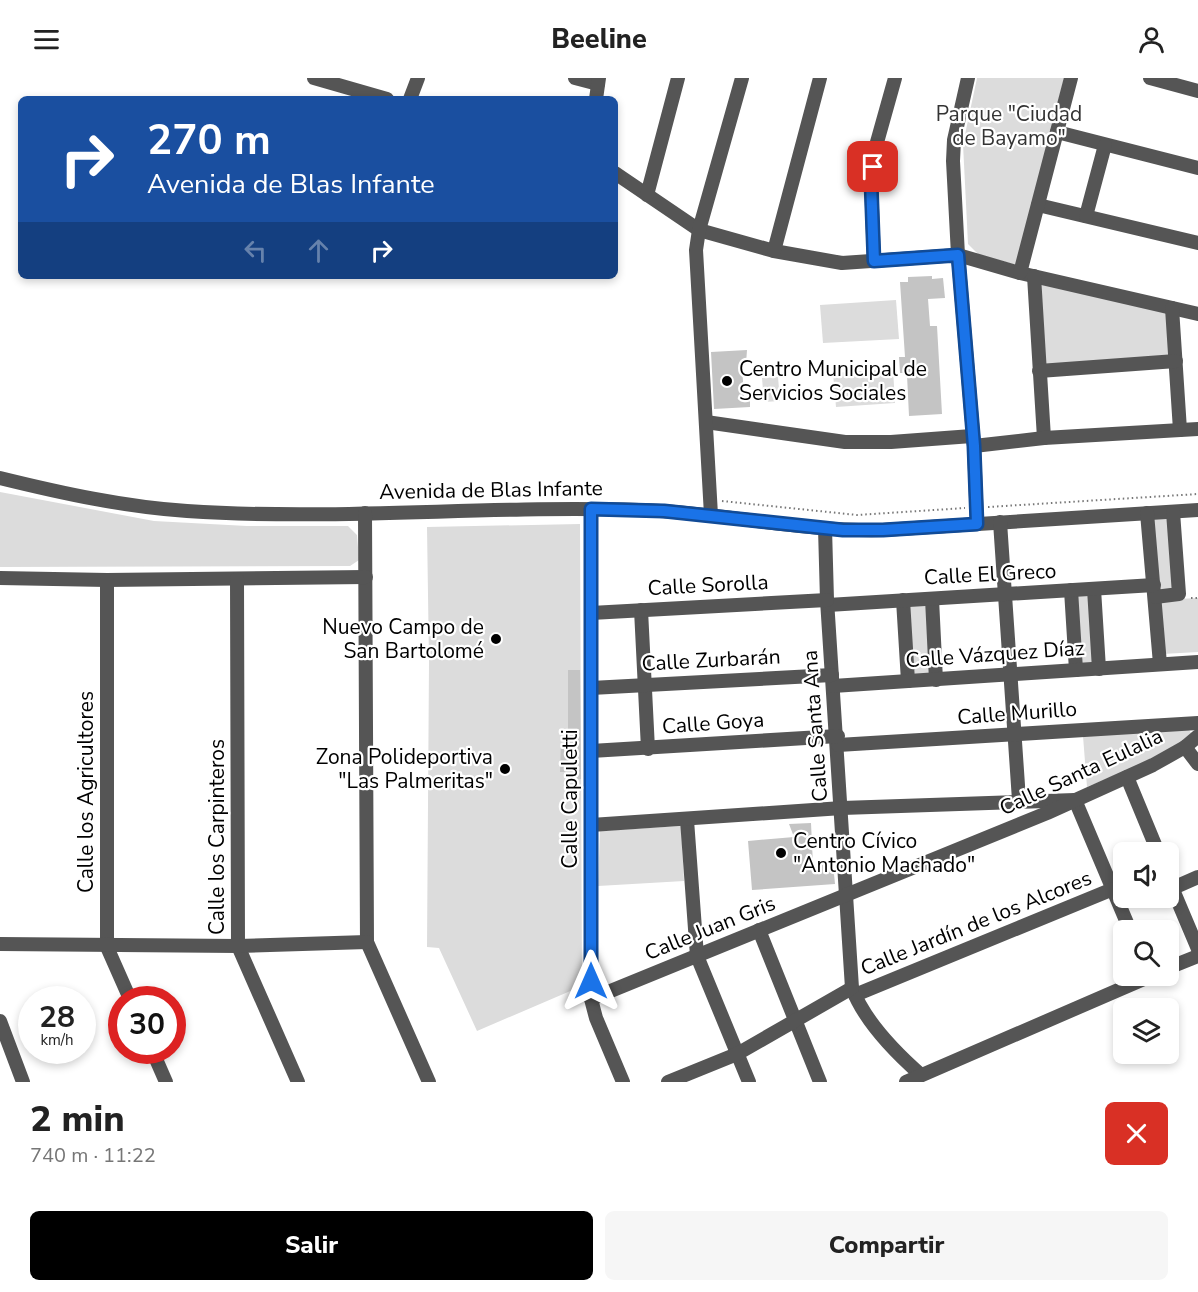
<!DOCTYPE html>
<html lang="es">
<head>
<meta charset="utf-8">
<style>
  body { margin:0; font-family:"Nunito Sans",sans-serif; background:#f6f6f6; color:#222; height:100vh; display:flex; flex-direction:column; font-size:22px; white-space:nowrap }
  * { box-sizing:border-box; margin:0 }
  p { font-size:20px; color:#767676 }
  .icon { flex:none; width:33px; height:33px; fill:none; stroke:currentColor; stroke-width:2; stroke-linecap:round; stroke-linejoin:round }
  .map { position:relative; height:1004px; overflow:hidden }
  .details { display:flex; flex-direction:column; background:#fff; flex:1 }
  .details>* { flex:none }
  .hud { position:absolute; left:18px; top:18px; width:600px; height:183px; border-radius:9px; box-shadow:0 3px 9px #0003; background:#1a4fa0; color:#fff; overflow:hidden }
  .fabs { position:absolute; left:1113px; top:764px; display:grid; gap:12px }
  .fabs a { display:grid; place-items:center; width:66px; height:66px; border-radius:9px; background:#fff; box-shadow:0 3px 9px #0003; font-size:30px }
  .speed { position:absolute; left:18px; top:908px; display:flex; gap:12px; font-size:30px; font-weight:700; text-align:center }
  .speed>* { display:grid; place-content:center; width:78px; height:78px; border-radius:50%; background:#fff; box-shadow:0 3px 9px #0003; line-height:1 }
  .speed small { font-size:15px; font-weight:400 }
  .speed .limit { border:9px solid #d22; background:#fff; color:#111 }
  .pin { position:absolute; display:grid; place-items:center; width:51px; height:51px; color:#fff; margin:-26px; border-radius:12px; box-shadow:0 3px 9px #0006 }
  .me { position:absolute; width:66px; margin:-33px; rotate:0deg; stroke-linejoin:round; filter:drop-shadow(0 0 4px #0008) }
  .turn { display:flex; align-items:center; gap:21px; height:126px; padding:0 30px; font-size:27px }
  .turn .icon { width:78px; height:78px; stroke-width:2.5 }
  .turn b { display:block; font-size:42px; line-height:51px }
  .lanes { display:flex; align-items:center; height:57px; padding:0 30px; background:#0003; justify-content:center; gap:30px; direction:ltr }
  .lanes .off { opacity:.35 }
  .round { display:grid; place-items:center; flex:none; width:63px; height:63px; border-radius:9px; background:#f6f6f6 }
  .head { display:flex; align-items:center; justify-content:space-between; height:102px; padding:0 30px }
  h1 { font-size:36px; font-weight:800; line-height:45px }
  .primary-button { display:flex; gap:12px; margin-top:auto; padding:12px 30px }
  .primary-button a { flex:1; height:69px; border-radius:9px; background:#000; color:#fff; font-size:24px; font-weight:800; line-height:69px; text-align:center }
  .primary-button a+a { background:#f6f6f6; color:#222 }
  header { display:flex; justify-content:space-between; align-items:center; height:78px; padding:0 30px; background:#fff; font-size:27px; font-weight:800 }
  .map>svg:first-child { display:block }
  .green { fill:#dcdcdc }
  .building { fill:#c4c4c4 }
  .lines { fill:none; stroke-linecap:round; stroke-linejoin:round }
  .path { stroke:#777; stroke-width:2; stroke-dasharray:1.5 3; stroke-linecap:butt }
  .minor { stroke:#555; stroke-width:14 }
  .route-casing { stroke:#114b97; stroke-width:15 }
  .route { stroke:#1a73e8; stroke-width:10 }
  .poi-dot { fill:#000; stroke:#fff; stroke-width:2 }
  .labels { text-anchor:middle; stroke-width:4.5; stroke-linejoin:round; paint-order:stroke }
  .park-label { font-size:21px; fill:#333; stroke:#fff }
  .poi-label { font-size:21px; fill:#000; stroke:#fff; text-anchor:start }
  .street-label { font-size:21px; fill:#000; stroke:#fff }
</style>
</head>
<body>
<header><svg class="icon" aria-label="menu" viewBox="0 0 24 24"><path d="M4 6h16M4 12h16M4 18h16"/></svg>Beeline<svg class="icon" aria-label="person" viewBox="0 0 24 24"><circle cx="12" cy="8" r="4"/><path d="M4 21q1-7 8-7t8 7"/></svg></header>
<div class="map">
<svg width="1198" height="1004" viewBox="0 0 1198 1004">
  <rect width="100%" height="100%" fill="#fff"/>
  <g class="green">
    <polygon points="977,0 1064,0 1017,187 979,177 968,166 963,66"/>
    <polygon points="1044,204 1167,233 1169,279 1047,289 1041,285 1037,210"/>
    <polygon points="896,222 899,261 823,265 820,227"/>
    <polygon points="893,291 895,325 836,329 833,295"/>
    <polygon points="778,299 780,323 764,324 762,300"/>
    <polygon points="0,414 154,443 247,448 348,448 357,457 359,482 350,488 0,489"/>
    <polygon points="1170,439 1177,514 1157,516 1151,440"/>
    <polygon points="580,446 582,908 477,953 439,870 427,869 429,584 427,449"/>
    <polygon points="1091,513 1096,588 1079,589 1073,514"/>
    <polygon points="1198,520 1198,574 1162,576 1159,522"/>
    <polygon points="929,525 933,595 911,597 906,526"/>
    <path d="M1188,650L1191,655C1182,672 1107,700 1087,709L1083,658Z"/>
    <polygon points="681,748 684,803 598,808 600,753"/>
  </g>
  <g class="building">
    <polygon points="932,198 932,201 943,200 945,220 928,221 930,248 937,248 942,336 909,338 907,297 906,295 900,295 899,279 905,279 900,204 908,204 908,199"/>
    <polygon points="747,272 746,286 742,287 744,320 750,319 750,329 714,331 711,274"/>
    <polygon points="568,592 580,592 581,701 568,702 567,694 560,694 561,665 568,666"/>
    <polygon points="566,741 575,741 576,765 567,765"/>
    <polygon points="811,745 813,787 833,786 835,806 752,812 748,763 794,759 789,746"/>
  </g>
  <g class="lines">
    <g class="path">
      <polyline points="722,423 857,437 965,430"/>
      <polyline points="988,429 1198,416"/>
      <polyline points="1191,520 1198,520"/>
    </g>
    <g class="minor">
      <polyline points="314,0 387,21"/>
      <polyline points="575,0 598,6"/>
      <polyline points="968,0 954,62 953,83 958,177 974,368 977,446"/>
      <polyline points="1150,0 1198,13"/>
      <polyline points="410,21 418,0"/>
      <polyline points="596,21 599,0"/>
      <polyline points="1057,54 1198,90"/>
      <polyline points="615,95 699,152 774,173 842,185 958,177 1020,195 1198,236"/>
      <polyline points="647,117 678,0"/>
      <polyline points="1038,127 1198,165"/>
      <polyline points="1086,138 1105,67"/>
      <polyline points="774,173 820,0"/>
      <polyline points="874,183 871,104 874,75 895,0"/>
      <polyline points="1020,195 1071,0"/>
      <polyline points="1034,198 1044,360"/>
      <polyline points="1172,230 1180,352"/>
      <polyline points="1039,293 1176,283"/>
      <polyline points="706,344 845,364 891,364 972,358"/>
      <polyline points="974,368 1044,360 1198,351"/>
      <path d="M0,400C61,415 125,429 187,433C337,443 489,427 639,432C721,434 801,454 883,452L1198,432"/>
      <polyline points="591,431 591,921 596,940 623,1004"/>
      <polyline points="365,435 367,864 429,1004"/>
      <polyline points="1147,435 1160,586"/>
      <polyline points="711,437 696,172 699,152 742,0"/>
      <polyline points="1000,444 1019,722"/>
      <path d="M825,450L827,522L852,910C864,942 896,975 921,997"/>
      <polyline points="0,500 107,502 366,499"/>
      <polyline points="237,501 238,868 298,1004"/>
      <polyline points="107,502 107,869 130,921"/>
      <polyline points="1094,511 1099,591"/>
      <polyline points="1071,512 1076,592"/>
      <polyline points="1155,519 1179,516 1173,434"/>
      <polyline points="932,521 936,602"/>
      <polyline points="903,522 908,603"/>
      <polyline points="828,527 1154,507"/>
      <polyline points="641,532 648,671"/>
      <polyline points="591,535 827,522"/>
      <polyline points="833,608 1198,584"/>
      <polyline points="591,610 832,597"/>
      <polyline points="838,667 1198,645"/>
      <polyline points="1185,669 1198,686"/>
      <polyline points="591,673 838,658"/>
      <polyline points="1127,699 1158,774"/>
      <polyline points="687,742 697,878 749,1004"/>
      <polyline points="591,747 842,730 1075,722 1130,852"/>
      <polyline points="1168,800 1198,871"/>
      <polyline points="1173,810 1198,799"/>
      <polyline points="759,852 820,1004"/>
      <polyline points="0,866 238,868 367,864"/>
      <polyline points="1168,890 1198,878"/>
      <polyline points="855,917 1113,811"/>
      <polyline points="591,921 1047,735 1153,687 1185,669 1198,658"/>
      <polyline points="0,943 23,1004"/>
      <polyline points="152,972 166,1004"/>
      <polyline points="668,1004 737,976 852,910"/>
      <polyline points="906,1004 1153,897"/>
    </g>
  </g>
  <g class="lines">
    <defs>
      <polyline id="route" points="591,903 591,431 664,433 843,452 883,452 977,446 974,368 958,177 874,183 871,104 873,89"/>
    </defs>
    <use href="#route" class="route-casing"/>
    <use href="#route" class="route"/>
  </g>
  <g class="poi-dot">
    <circle cx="727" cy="303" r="6"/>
    <circle cx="496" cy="561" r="6"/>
    <circle cx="505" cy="691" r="6"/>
    <circle cx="781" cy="775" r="6"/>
  </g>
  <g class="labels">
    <g class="park-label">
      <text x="1009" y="43">Parque "Ciudad<tspan x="1009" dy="24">de Bayamo"</tspan></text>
    </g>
    <g class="poi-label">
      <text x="739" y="298">Centro Municipal de<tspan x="739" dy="24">Servicios Sociales</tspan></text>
      <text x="484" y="556" text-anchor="end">Nuevo Campo de<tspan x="484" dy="24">San Bartolomé</tspan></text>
      <text x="493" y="686" text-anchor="end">Zona Polideportiva<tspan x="493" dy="24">"Las Palmeritas"</tspan></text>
      <text x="793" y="770">Centro Cívico<tspan x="793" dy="24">"Antonio Machado"</tspan></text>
    </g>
    <g class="street-label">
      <text transform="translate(491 412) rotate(-1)" y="7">Avenida de Blas Infante</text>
      <text transform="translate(990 496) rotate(-3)" y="7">Calle El Greco</text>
      <text transform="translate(708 507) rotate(-3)" y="7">Calle Sorolla</text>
      <text transform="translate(995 576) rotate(-4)" y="7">Calle Vázquez Díaz</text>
      <text transform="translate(711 582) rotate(-3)" y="7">Calle Zurbarán</text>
      <text transform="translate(1017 635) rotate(-4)" y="7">Calle Murillo</text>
      <text transform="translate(713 645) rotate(-4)" y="7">Calle Goya</text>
      <text transform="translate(815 648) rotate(-94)" y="7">Calle Santa Ana</text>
      <text transform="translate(1081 694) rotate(-25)" y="7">Calle Santa Eulalia</text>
      <text transform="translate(86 714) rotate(-90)" y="7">Calle los Agricultores</text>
      <text transform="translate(570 721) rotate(-90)" y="7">Calle Capuletti</text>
      <text transform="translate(217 759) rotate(-90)" y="7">Calle los Carpinteros</text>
      <text transform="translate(976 845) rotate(-22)" y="7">Calle Jardín de los Alcores</text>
      <text transform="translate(710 850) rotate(-22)" y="7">Calle Juan Gris</text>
    </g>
  </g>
</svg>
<div class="fabs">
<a><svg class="icon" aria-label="sound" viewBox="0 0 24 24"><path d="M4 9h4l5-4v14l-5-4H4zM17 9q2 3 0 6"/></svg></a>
<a><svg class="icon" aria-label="search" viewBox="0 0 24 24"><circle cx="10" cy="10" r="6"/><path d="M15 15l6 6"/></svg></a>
<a><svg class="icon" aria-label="layers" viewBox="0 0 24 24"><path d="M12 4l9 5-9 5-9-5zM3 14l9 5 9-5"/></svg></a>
</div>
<div class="speed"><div>28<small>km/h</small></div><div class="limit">30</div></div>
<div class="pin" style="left:873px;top:89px;background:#d93025"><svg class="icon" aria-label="arrive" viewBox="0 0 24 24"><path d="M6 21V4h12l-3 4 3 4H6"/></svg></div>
<svg class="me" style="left:591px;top:903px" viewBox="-20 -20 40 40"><path d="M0-17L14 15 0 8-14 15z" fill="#1a73e8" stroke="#fff" stroke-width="4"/></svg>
<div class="hud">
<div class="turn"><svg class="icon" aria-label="right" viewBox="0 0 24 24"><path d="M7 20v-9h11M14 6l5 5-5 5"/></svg><div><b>270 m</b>Avenida de Blas Infante</div></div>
<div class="lanes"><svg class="icon off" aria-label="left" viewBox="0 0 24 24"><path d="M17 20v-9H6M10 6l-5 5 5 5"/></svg><svg class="icon off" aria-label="ahead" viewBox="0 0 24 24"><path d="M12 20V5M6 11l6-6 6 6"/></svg><svg class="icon" aria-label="right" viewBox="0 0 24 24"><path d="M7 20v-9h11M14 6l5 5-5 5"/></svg></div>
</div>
</div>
<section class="details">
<div class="head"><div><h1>2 min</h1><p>740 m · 11:22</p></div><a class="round" style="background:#d93025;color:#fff"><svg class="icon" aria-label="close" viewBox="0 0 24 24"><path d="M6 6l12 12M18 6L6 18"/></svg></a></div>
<div class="primary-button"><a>Salir</a><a>Compartir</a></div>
</section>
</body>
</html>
